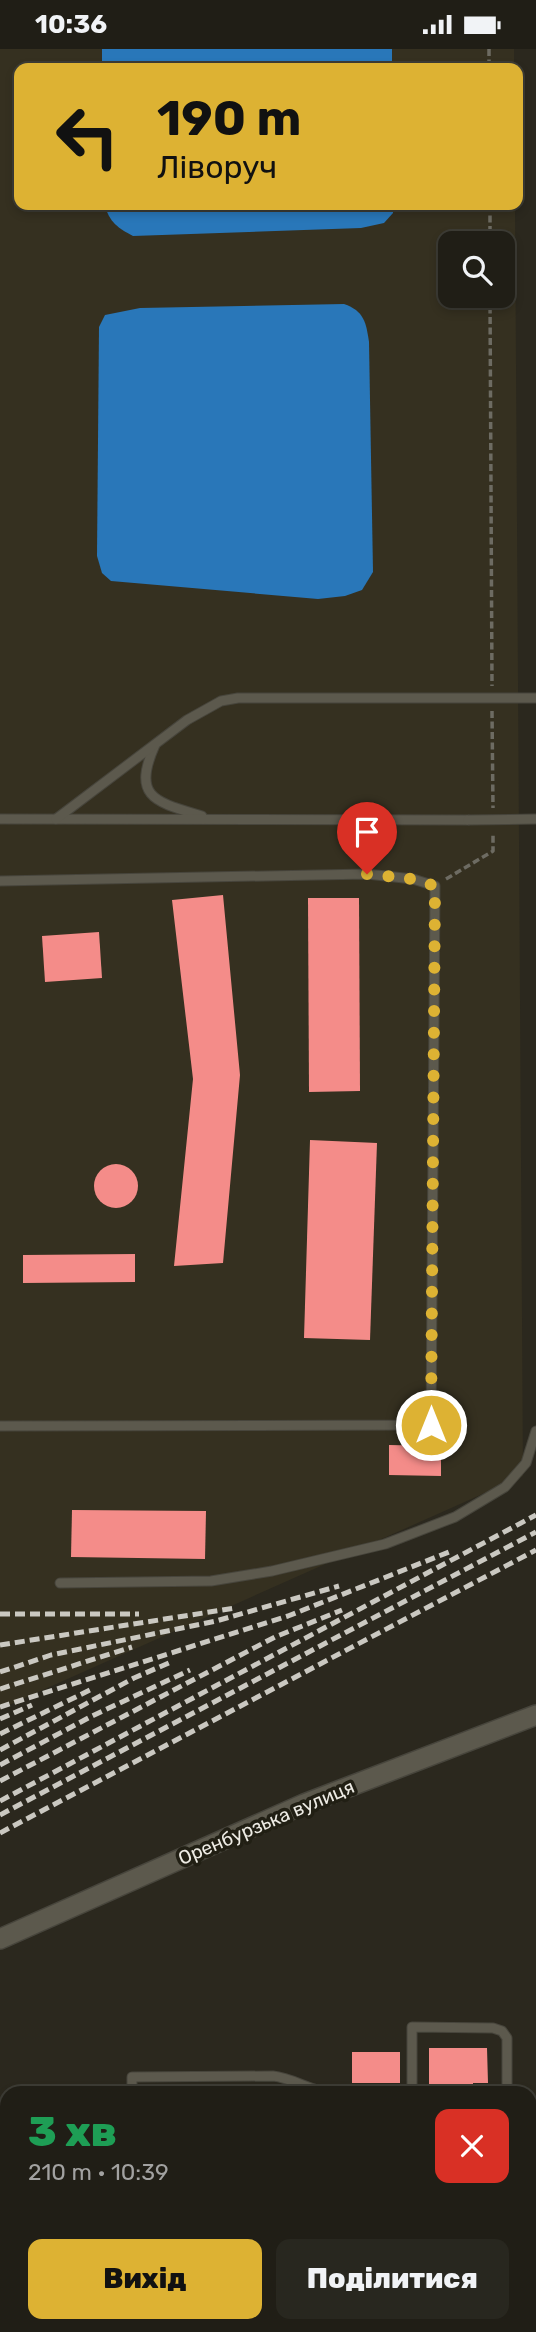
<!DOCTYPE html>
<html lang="uk">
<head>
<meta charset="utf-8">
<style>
  body { margin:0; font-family:Rubik,sans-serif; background:#28271f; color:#f1f3f6; height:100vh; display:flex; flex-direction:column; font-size:26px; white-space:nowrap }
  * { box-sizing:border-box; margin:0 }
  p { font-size:23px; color:#a2a2a1 }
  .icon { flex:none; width:38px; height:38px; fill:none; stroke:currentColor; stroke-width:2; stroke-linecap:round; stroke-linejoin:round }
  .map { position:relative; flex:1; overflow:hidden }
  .details { position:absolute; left:0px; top:2037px; width:537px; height:247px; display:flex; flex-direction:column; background:#201e16; border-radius:21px 21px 0 0; box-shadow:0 4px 10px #0003,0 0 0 2px #3d3c35 }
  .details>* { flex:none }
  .guide { position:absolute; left:14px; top:14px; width:509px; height:147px; border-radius:14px; box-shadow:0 4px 10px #0003,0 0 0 2px #3d3c35; background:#ddb233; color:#111; overflow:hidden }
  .controls { position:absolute; left:438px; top:182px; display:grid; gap:14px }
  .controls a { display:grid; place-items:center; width:77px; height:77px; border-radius:14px; background:#201e16; box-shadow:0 4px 10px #0003,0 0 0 2px #3d3c35; font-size:35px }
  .pin { position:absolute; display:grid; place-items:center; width:60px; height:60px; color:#fff; margin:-72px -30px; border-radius:50% 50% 50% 0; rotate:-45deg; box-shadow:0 0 7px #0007 }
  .pin .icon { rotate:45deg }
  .me { position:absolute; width:77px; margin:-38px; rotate:0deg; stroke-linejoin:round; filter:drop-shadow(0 0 5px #0008) }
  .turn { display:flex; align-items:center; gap:24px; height:147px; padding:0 28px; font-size:32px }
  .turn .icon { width:91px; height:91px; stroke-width:2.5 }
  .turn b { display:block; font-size:49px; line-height:60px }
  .round { display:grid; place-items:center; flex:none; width:74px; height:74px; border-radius:14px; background:#28271f }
  .head { display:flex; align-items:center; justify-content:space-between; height:119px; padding:0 28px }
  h1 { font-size:42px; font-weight:800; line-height:52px; color:#1e9e55 }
  .cta { display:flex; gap:14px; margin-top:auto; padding:14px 28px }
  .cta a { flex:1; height:80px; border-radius:14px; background:#ddb233; color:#111; font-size:28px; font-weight:800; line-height:80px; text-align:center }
  .cta a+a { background:#28271f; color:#f1f3f6 }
  .status { display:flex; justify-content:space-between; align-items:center; height:49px; padding:0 35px; background:#201e16; direction:ltr }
  .status svg { height:19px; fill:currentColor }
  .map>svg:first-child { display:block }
  .built { fill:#353020; fill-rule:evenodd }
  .water { fill:#2977b9 }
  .building { fill:#f48c89 }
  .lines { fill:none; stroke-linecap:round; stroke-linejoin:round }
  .service-casing { stroke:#47453c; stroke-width:11 }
  .tertiary-casing { stroke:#47453c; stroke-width:22 }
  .path { stroke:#6d6b62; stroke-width:3.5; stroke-dasharray:7 3.5; stroke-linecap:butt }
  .service { stroke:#5c594d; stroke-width:9 }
  .tertiary { stroke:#5c594d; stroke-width:19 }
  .rail { stroke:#cac8c1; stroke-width:5; stroke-dasharray:10 5; stroke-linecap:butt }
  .service-bridge-casing { stroke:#47453c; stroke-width:11; stroke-linecap:butt }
  .service-bridge { stroke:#5c594d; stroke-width:9 }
  .route { stroke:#ddb233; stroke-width:12; stroke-dasharray:0 21.6 }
  .labels { text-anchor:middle; stroke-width:7; stroke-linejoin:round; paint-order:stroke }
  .street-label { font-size:19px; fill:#edebe4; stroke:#211f14 }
</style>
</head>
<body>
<div class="status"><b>10:36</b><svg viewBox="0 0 49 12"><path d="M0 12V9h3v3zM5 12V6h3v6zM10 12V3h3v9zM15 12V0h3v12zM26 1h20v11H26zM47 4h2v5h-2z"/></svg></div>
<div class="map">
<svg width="536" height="2283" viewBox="0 0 536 2283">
  <rect width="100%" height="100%" fill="#2b281e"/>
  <path class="built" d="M0,0H514V19H19V156H515L523,1427L0,1660ZM450,194H502V247H450Z"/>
  <g class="water">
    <rect x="102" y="0" width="290" height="19"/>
    <path d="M105,156H393V164L384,174L361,179L133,187C118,179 109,173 105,156Z"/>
    <path d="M344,255C364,262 366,273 369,293L373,523L362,541L345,547L318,550L111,532L102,524L97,507L99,278L105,266L140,259Z"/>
  </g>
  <g class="building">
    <polygon points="223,846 240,1026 223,1214 174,1217 193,1030 172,851"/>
    <polygon points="308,849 359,849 360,1042 309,1043"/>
    <polygon points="99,883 102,929 45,933 42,887"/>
    <polygon points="310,1091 377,1094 370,1291 304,1289"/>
    <circle cx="116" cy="1137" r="22"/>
    <polygon points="135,1205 135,1233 23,1234 23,1206"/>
    <polygon points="389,1396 441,1397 441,1427 389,1426"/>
    <polygon points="72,1461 206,1462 205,1510 71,1508"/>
    <polygon points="429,1999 487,1999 488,2034 473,2034 473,2044 429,2044"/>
    <rect x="352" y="2003" width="48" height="31"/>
  </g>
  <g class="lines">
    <defs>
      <g id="service">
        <path d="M155,696C131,749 156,753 202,767"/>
        <polyline points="0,770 468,771"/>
        <polyline points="56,770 187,671 221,652 238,649 536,649"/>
        <polyline points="0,832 367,825 413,830 435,837 431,1376 0,1377"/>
        <polyline points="60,1534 211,1532 272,1522 385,1495 455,1468 505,1438 526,1414 536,1382"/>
        <path d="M132,2044V2028L273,2027C294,2029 311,2043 333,2044"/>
        <polyline points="350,2044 412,2043"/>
        <polyline points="412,2044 412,1978 493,1979 502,1982 507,1989 507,2044"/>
        <polyline points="530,2192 536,2192"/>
        <polyline points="125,2283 125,2277"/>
      </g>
      <polyline id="tertiary" points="0,1890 304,1755 536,1666"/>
    </defs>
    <use href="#service" class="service-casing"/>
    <use href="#tertiary" class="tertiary-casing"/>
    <g class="path">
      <polyline points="489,0 489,19"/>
      <polyline points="490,156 490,194"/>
      <polyline points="490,247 492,637"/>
      <polyline points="492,662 493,759"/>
      <polyline points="446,830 493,802 493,784"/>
    </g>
    <use href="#service" class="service"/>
    <use href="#tertiary" class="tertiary"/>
    <g class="rail">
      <polyline points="0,1565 139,1565"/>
      <polyline points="0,1596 235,1559"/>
      <polyline points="0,1623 51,1606 216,1572 339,1537"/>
      <polyline points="0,1640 132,1598"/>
      <polyline points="0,1658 288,1567 449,1503"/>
      <polyline points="0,1670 32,1656"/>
      <polyline points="0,1685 94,1639"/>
      <polyline points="0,1701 134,1629 171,1613"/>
      <polyline points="0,1716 92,1667 190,1621"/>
      <polyline points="0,1732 275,1588 342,1561"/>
      <polyline points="0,1752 536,1466"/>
      <polyline points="0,1766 536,1483"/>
      <polyline points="0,1784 536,1501"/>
    </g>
    <defs>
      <polyline id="service-bridge" points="468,771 536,770"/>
    </defs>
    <use href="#service-bridge" class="service-bridge-casing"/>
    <use href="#service-bridge" class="service-bridge"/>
  </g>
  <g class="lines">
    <polyline class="route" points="367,825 413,830 435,837 431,1376"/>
  </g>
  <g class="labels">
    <g class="street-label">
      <text transform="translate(266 1773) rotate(-23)" y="7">Оренбурзька вулиця</text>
    </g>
  </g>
</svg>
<div class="controls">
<a><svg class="icon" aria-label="search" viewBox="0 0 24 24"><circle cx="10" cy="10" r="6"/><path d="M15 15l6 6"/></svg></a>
</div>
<div class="pin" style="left:367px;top:825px;background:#d93025"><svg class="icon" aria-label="arrive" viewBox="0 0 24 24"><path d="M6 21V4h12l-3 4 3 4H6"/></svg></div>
<svg class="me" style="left:431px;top:1376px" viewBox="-20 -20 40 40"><circle r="17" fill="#ddb233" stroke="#fff" stroke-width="3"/><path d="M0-11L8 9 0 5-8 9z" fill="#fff"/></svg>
<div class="guide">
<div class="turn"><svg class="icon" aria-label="left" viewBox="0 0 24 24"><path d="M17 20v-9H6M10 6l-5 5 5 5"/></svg><div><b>190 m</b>Ліворуч</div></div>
</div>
<section class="details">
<div class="head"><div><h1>3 хв</h1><p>210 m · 10:39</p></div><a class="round" style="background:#d93025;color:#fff"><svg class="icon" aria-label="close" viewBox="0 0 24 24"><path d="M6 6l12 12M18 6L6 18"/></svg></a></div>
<div class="cta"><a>Вихід</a><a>Поділитися</a></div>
</section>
</div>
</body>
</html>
